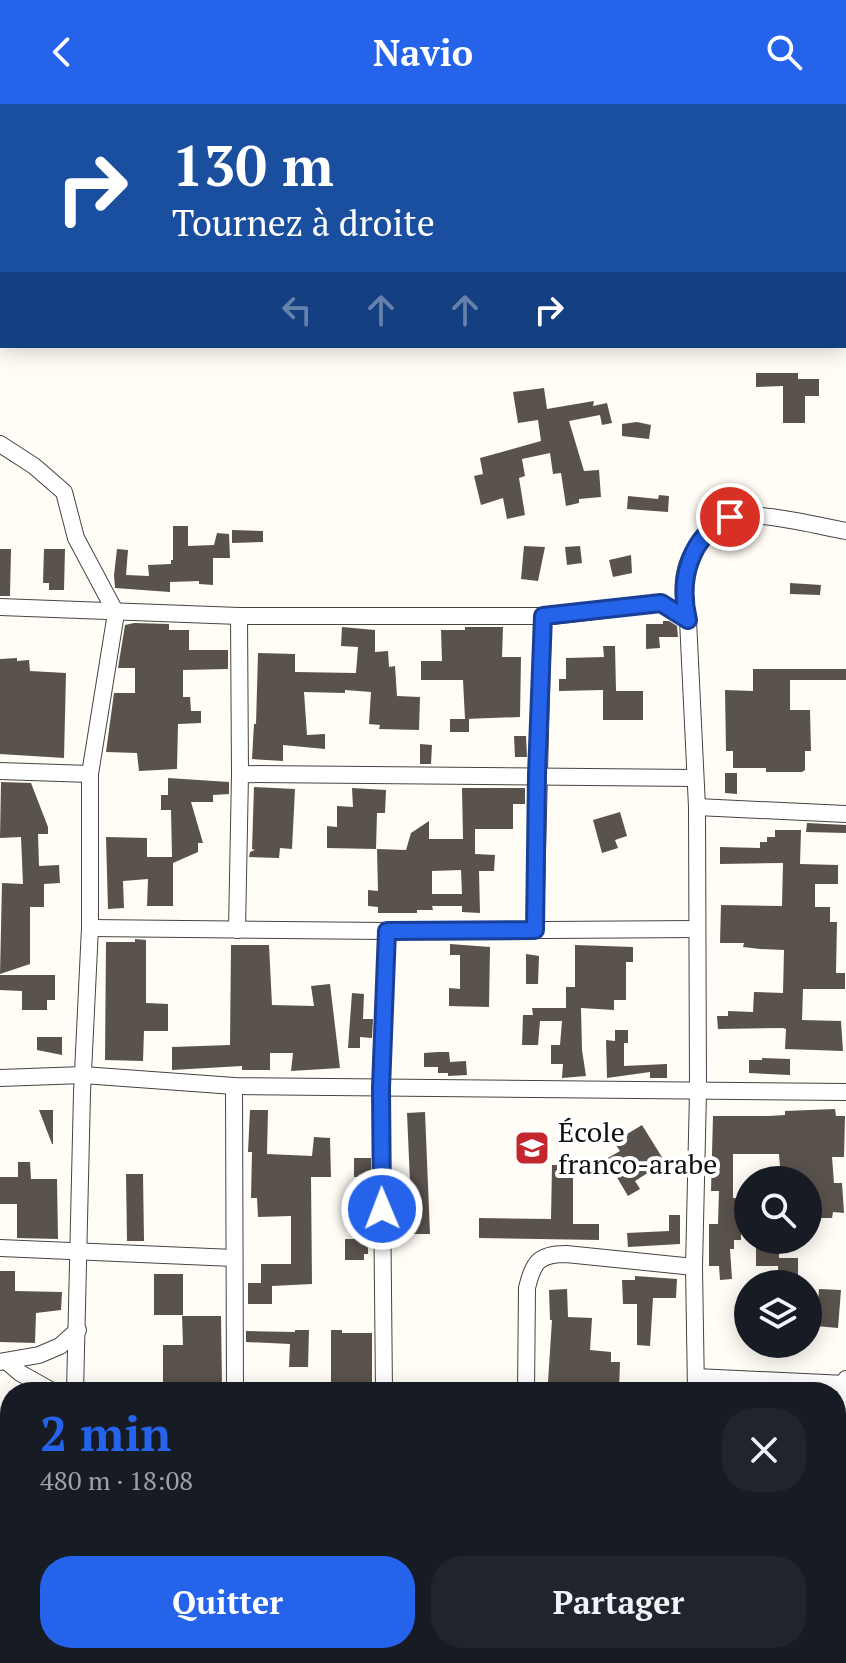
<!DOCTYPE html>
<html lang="fr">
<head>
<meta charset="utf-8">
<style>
  body { margin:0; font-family:"PT Serif",serif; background:#20242c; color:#f1f3f6; height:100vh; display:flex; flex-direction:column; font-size:30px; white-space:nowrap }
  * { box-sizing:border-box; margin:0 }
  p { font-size:26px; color:#9ea1a6 }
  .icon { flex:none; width:44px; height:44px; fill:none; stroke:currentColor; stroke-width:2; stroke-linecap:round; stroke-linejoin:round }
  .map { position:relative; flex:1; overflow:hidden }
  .side { position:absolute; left:0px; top:1278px; width:846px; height:282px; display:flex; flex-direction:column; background:#171b24; border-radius:32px 32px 0 0; box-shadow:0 4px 20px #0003 }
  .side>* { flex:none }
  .hud { position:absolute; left:0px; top:0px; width:846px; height:244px; box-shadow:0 4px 20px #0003; background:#1a4fa0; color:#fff; overflow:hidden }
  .controls { position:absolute; left:734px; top:1062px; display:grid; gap:16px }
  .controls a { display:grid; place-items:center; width:88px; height:88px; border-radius:50%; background:#171b24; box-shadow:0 4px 20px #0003; font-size:40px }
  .pin { position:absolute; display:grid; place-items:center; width:68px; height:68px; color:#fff; margin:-34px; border:4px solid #fff; border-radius:50%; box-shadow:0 2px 8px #0007 }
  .me { position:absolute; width:88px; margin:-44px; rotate:359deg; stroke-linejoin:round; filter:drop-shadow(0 0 6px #0008) }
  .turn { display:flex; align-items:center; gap:28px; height:168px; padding:0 40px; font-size:36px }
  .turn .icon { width:104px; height:104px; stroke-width:2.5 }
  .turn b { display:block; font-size:56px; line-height:68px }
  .lanes { display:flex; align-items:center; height:76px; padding:0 40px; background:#0003; justify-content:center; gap:40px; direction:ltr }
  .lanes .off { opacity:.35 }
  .round { display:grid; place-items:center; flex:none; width:84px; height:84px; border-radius:32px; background:#20242c }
  .head { display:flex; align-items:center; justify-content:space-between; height:136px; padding:0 40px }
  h1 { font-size:48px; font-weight:800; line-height:60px; color:#2563eb }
  .action { display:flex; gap:16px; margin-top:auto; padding:16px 40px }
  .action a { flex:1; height:92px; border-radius:32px; background:#2563eb; color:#fff; font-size:32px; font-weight:800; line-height:92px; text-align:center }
  .action a+a { background:#20242c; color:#f1f3f6 }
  header { display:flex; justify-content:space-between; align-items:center; height:104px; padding:0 40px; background:#2563eb; color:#fff; font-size:36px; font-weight:800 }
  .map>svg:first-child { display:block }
  .building { fill:#5a524d; fill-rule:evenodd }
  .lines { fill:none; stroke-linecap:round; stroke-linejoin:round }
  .street-casing { stroke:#444; stroke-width:18 }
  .street { stroke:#fff; stroke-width:16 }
  .route-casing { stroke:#184099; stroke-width:20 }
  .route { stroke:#2563eb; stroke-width:14 }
  .labels { text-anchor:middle; stroke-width:8; stroke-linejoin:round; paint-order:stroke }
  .poi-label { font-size:28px; fill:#111; stroke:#fff; text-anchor:start }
</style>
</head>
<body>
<header><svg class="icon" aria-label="back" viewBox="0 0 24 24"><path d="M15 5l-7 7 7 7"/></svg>Navio<svg class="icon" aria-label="search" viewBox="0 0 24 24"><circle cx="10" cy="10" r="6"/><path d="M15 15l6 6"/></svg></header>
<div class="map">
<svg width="846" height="1559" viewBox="0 0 846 1559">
  <rect width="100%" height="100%" fill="#fffdf5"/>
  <g class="building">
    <polygon points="756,269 798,269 798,275 819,275 819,292 805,292 805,319 783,319 783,282 756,283"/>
    <polygon points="544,284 547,305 594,297 593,302 607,299 612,319 602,321 600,311 569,317 584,367 599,366 601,393 579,395 579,399 566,402 561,369 553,370 550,349 522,355 525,372 519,374 525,411 507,415 503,394 481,401 474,372 483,370 480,354 541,337 538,316 518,319 513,288"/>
    <polygon points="637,318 651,321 649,335 622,332 622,320"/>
    <polygon points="659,391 669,392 668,408 627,405 628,392 658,395"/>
    <polygon points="173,422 188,422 188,442 214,441 217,429 229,430 230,454 213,454 213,481 199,480 199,477 170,478 170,488 115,484 114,471 117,445 128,446 126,471 149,472 148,461 171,460 171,456 173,456"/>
    <polygon points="232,426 263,427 263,438 232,439"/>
    <polygon points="524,442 545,443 538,477 521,475"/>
    <polygon points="580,442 582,459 567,461 565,443"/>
    <polygon points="0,445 11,445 10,492 0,492"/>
    <polygon points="44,445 65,445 64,486 49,486 49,479 43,479"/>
    <polygon points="631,451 632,469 613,473 609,456"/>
    <polygon points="790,479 821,481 820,491 790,490"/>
    <polygon points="663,517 669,517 677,522 678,533 659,533 660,544 646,545 646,520 663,520"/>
    <polygon points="134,519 169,520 169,526 189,526 189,546 228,546 228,565 183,566 183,593 190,593 191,607 201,607 201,619 178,620 177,665 139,667 137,649 106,648 114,589 135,589 135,564 118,564 125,521"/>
    <polygon points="342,523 375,526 375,548 388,547 389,563 395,562 397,592 420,593 419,626 379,625 380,621 369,620 371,588 345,586 345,589 304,588 307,631 325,630 325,645 283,641 283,657 252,655 254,620 256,620 258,549 295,550 295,568 356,569 358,543 341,542"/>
    <polygon points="465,523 503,523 502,553 521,553 520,613 465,615 463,576 421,576 421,557 442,557 441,526 465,526"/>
    <polygon points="603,542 615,542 616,587 643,587 643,616 603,616 603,586 559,587 559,575 566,575 566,554 604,553"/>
    <polygon points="17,554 17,557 29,556 30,567 66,569 64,654 0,650 0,555"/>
    <polygon points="753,565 846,565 846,576 790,576 790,606 810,606 811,647 805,647 805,666 802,668 766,668 766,664 733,664 733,647 726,647 725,586 753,587"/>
    <rect x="450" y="615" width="19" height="13"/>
    <polygon points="514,632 526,632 527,653 515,653"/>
    <polygon points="420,640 432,641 431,660 420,660"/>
    <polygon points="725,669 737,669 737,690 725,689"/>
    <polygon points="168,674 229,678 229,690 213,691 213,698 191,698 203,739 198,739 198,748 173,759 173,802 147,802 148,775 123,777 124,804 108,805 106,733 147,734 147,753 172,753 171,706 161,706 161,691 168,691"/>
    <polygon points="1,678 31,679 48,723 48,730 38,730 39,762 59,761 60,779 44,780 44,803 30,803 30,860 0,870 2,779 23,780 21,733 0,734"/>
    <polygon points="254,683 295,685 292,745 280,744 279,754 249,753 250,748 255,746 252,745"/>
    <polygon points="352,684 386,686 385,709 377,709 376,745 327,744 327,722 337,723 337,702 353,703"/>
    <path d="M462,684H525V700H513V725H475V750L495,751L494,767H479L480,809L462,808V802H432L433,806H417V809H378V803L368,802V786L378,787L377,745L406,746L411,729L429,717V735H463ZM461,766L462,790H432V767Z"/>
    <polygon points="620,708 627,732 615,736 618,744 602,749 593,716"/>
    <polygon points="807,719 846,721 846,729 806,728"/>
    <polygon points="775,726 801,726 800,760 838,761 838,780 815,780 815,803 830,803 830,818 837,818 836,869 845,869 845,885 803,885 802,916 841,917 843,947 785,945 786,925 783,924 718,925 717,912 728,912 728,907 753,908 754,888 783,889 784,846 760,845 743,843 744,839 720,839 721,801 782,802 783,759 720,760 720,743 760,744 760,738 767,738 767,733 775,733"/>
    <polygon points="135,835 146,836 146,899 168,900 168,927 144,927 143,957 105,956 106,838 135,838"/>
    <polygon points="450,840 490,843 489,903 449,902 449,884 460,885 460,851 450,851"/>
    <polygon points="231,841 269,841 272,901 314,902 311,882 330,880 340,964 291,967 293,949 270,949 270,966 242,966 242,962 172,966 172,943 230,941"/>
    <polygon points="575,841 633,843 633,858 626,858 626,896 614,896 614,906 581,904 582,946 586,972 562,974 563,960 551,960 551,941 560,941 562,917 540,917 538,941 522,941 523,911 533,911 532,904 566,904 566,883 575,883"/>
    <polygon points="526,850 539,852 538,880 526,880"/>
    <polygon points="0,871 55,871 55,896 47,896 47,906 22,906 22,887 0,886"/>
    <polygon points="352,889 364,890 363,915 373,915 372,934 360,933 360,944 348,944"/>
    <polygon points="615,926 628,926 628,939 624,939 624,962 667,960 667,974 650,974 650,968 607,974 606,936 615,937"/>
    <polygon points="37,933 62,933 62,951 37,946"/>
    <polygon points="438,948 449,948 450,958 466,957 467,971 448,972 448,969 438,969 438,963 424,963 424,949"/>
    <polygon points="762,954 790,955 790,971 749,969 749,956 762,956"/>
    <polygon points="835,1005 836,1012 845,1012 844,1053 832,1053 834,1079 842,1079 844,1109 833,1108 832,1114 820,1114 819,1094 808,1094 808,1076 781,1076 779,1050 733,1050 733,1094 741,1094 741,1136 734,1136 734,1145 730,1145 732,1175 720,1176 719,1162 709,1162 709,1120 718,1120 719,1087 711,1087 713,1012 769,1012 785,1011 785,1007"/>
    <polygon points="39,1006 53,1006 53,1040 52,1040"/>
    <polygon points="250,1006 268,1006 267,1050 312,1052 314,1033 330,1034 331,1073 311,1073 312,1180 272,1182 272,1200 248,1200 248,1179 261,1179 261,1160 291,1160 291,1112 258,1113 257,1094 251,1094 252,1048 248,1048"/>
    <polygon points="425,1008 430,1130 408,1130 410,1078 407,1009"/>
    <polygon points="642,1021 665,1058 635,1077 640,1085 628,1092 606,1055 620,1047 614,1038"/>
    <rect x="354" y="1054" width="17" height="19"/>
    <polygon points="18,1058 30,1058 31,1075 57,1075 58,1135 17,1134 17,1100 0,1100 0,1073 18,1073"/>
    <polygon points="552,1061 573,1061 573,1120 599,1120 599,1136 479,1134 479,1114 551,1115"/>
    <polygon points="126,1070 143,1070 144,1137 127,1137"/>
    <polygon points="356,1098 371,1098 371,1134 368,1134 368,1150 364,1150 364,1156 345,1156 345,1135 354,1135"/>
    <polygon points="669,1111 680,1111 680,1140 628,1143 627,1129 669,1127"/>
    <polygon points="756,1139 779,1139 779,1154 798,1154 798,1180 779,1180 778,1162 756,1162"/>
    <polygon points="0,1167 15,1167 15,1187 62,1188 61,1206 36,1209 35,1239 0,1238"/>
    <rect x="154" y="1170" width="29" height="41"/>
    <polygon points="635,1172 677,1175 676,1194 653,1194 650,1242 637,1241 637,1200 623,1200 622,1176 635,1176"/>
    <polygon points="567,1185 568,1213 592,1214 590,1246 611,1248 611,1258 620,1258 619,1286 550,1288 551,1278 548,1278 552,1216 550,1216 549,1186"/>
    <polygon points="819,1185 841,1186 838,1224 816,1222"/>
    <polygon points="182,1212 221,1212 222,1283 190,1283 190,1288 163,1288 163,1241 183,1241"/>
    <polygon points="295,1226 309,1226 308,1263 289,1263 290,1240 246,1238 246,1227 295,1228"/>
    <polygon points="331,1226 342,1226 342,1229 372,1229 372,1288 331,1288"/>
  </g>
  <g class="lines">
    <defs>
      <g id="street">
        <polyline points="0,340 34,362 64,388 76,434 116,509 90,670 90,824 82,989 75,1288"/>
        <polyline points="0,503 239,512 552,512 661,499 688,516"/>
        <polyline points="0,667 90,670"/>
        <polyline points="240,670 695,674"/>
        <polyline points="697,703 846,710"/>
        <polyline points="90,824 387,827 697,825"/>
        <polyline points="237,826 240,670 239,512"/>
        <polyline points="535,826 543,512"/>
        <polyline points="0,974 83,971 234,982 846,988"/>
        <polyline points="234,982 235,1288"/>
        <polyline points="0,1144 234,1154"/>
        <polyline points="6,1257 20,1269 54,1288"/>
        <polyline points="0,1258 39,1251 60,1242 78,1226"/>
        <polyline points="696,1273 846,1280"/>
        <polyline points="384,1288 381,984 387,827"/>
        <path d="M526,1288L527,1184C533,1158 539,1150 566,1150L694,1163"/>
        <path d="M696,1288L694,1163L698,988L697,703L688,516C681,490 681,462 699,440C708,429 715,417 730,413C756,406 818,422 846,427"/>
        <polyline points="0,1483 10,1486"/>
        <polyline points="77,1550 77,1559"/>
        <polyline points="694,1550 782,1559"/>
        <polyline points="837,1559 846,1275"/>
      </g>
    </defs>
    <use href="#street" class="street-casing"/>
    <use href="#street" class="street"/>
  </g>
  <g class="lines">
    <defs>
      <path id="route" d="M382,1105L381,984L387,827L535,826L537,671L543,512L661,499L688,516C678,475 690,432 730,413"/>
    </defs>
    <use href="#route" class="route-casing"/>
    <use href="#route" class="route"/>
  </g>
  <defs>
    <symbol id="school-square" viewBox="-11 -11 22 22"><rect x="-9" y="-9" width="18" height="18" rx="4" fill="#c4262e" stroke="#fff"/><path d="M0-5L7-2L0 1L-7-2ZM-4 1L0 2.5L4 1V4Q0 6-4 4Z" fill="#fff"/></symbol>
  </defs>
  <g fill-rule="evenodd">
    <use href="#school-square" x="512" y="1024" width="40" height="40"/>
  </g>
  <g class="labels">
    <g class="poi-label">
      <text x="558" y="1038">École<tspan x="558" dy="32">franco-arabe</tspan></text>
    </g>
  </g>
</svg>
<div class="controls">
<a><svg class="icon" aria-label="search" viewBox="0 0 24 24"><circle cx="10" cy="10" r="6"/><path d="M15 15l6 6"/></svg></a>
<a><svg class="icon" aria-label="layers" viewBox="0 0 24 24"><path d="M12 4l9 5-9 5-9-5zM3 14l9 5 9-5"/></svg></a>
</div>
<div class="pin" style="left:730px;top:413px;background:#d93025"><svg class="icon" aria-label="arrive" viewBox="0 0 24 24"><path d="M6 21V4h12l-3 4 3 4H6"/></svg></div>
<svg class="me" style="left:382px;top:1105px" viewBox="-20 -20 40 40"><circle r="17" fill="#2563eb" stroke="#fff" stroke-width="3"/><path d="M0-11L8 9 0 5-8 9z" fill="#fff"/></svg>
<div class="hud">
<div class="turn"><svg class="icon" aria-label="right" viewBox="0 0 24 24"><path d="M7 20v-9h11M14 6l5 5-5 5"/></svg><div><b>130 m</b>Tournez à droite</div></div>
<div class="lanes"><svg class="icon off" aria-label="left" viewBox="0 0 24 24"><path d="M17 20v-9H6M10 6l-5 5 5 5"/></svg><svg class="icon off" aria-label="ahead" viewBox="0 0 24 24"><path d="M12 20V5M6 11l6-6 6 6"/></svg><svg class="icon off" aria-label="ahead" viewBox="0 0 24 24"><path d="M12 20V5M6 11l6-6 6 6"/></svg><svg class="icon" aria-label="right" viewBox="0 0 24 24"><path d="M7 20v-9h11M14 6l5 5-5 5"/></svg></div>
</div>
<section class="side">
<div class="head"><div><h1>2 min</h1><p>480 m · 18:08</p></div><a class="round"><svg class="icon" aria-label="close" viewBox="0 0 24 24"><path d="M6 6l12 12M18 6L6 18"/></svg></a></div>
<div class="action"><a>Quitter</a><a>Partager</a></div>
</section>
</div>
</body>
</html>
